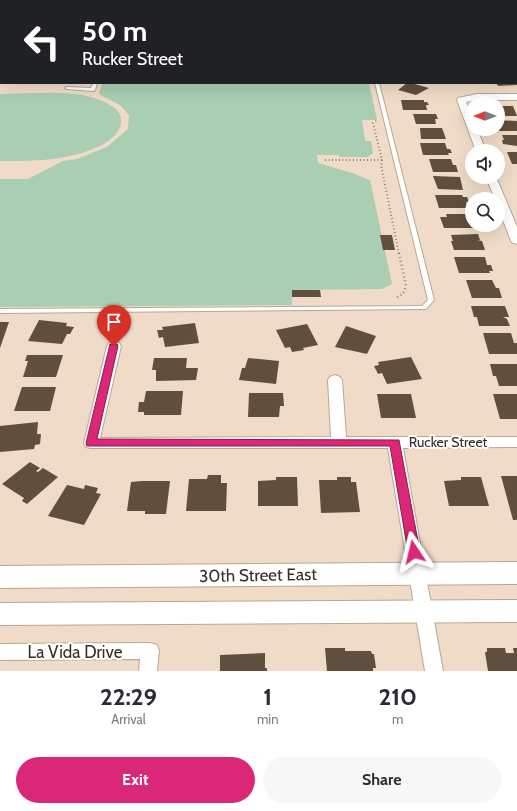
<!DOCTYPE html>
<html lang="en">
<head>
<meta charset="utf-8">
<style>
  body { margin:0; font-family:Cabin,sans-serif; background:#f7f7f7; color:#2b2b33; height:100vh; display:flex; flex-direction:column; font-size:15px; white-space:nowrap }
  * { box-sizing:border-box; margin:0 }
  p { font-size:13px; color:#7c7c81 }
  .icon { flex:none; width:22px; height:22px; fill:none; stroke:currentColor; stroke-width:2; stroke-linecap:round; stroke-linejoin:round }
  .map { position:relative; height:671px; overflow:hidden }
  .panel { display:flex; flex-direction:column; background:#fff; flex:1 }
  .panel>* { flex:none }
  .banner { position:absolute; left:0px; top:0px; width:517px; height:84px; box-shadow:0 4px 16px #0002; background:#202124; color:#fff; overflow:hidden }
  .needle { width:26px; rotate:270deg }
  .tools { position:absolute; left:465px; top:96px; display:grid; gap:8px }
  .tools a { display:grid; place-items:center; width:40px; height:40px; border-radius:50%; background:#fff; box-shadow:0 4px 16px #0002; font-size:20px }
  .pin { position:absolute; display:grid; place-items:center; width:34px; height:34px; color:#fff; margin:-41px -17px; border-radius:50% 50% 50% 0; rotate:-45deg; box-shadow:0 0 4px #0007 }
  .pin .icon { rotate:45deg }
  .me { position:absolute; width:44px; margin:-22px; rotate:350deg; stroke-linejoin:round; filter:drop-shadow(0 0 3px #0008) }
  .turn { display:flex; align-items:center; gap:14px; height:84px; padding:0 16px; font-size:18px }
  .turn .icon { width:52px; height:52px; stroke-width:2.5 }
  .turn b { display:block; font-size:28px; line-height:34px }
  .eta { display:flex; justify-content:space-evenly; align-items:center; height:68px; text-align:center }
  .eta b { font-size:24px; font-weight:800; line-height:28px }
  .cta { display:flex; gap:8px; margin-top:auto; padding:8px 16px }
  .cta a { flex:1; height:46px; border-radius:24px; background:#db2777; color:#fff; font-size:16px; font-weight:800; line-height:46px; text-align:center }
  .cta a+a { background:#f7f7f7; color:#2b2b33 }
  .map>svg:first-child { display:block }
  .green { fill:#a9ceb2 }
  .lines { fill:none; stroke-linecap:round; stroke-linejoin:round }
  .stream { fill:#87abcc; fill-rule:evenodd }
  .building { fill:#604e3e }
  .lane-casing { stroke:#b9a794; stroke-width:2 }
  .street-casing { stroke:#b9a794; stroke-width:2 }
  .secondary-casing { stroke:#b9a794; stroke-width:2 }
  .path-far2 { stroke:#8f8274; stroke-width:1.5; stroke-dasharray:0.5 2; stroke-linecap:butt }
  .path-far1 { stroke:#8f8274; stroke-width:2; stroke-dasharray:1 2.5; stroke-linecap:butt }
  .path { stroke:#8f8274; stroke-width:2.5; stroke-dasharray:1 3; stroke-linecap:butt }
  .lane { fill:#fff; fill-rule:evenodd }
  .street { fill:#fff; fill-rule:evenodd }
  .secondary { fill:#fff; fill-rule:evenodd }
  .route { fill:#db2777; stroke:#8e194d }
  .labels { text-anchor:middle; stroke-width:4; stroke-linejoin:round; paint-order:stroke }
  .street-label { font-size:14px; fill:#362f27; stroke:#fff }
  .near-street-label { font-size:17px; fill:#362f27; stroke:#fff }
</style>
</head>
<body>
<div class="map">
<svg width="517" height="671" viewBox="0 0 517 671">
  <rect width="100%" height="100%" fill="#efdbc7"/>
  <g class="green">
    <polygon points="102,83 369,83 377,120 362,120 365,141 371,141 373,153 367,157 339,157 339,155 317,155 318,163 352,173 370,180 392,284 382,289 292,290 292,305 0,307 0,179 28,179 63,161 77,159 107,147 128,129 129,115 120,105 100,95 99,93"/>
    <path d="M0,94C31,94 72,89 100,100C110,104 123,111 121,123C120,133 110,140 102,145C68,161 37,161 0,161Z"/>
  </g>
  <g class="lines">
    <g class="stream">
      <rect x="516" y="63" width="1" height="2"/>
      <rect x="0" y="72" width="1" height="2"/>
    </g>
  </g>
  <g class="building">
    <polygon points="407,83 411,83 429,88 416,95 398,90"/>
    <polygon points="496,83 517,83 517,85 498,86"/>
    <polygon points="401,100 424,100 424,102 427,102 429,105 426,105 427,110 403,110"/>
    <polygon points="498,106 513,106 517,116 498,116"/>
    <polygon points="413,114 436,114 438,119 435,119 436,124 416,124"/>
    <polygon points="498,120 517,121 517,131 497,131"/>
    <polygon points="420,128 442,128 446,139 421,139"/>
    <polygon points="502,135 517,135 517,146 503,144 502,140 504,140"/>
    <polygon points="420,143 445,143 447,149 450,149 452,153 448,153 449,155 423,155"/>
    <polygon points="507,152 517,152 517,164 512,164"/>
    <polygon points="429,159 451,159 453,165 456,165 458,172 433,172"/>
    <polygon points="433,176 460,177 463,190 438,189"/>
    <polygon points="435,195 462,195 463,197 467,197 469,202 466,202 468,208 439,208"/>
    <polygon points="446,214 472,214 472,225 477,225 478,228 444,228 440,217 447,217"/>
    <polygon points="478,234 480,240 477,240 482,241 485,250 454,250 451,241 453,241 451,235"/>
    <polygon points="380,235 392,235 395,250 383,250"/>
    <polygon points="454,257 485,257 487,265 491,265 493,271 489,271 490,273 459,273"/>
    <polygon points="466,280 492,280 496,288 499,288 502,298 472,298"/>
    <polygon points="292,290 320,290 321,297 292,297"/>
    <polygon points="471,306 505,306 509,317 503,317 507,319 510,326 479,326 477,317 474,317"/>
    <polygon points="39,320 67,323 66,326 74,327 70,334 67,334 62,344 28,341"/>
    <polygon points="0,322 9,322 0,348"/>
    <polygon points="195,323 199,343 165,347 163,337 159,338 157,330 163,330 162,327"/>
    <polygon points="307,324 318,345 303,348 304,350 292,352 290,347 285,348 276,330"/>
    <polygon points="346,326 376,336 367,354 335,347"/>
    <polygon points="483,333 511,333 514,343 517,343 517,354 489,354"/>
    <polygon points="27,355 63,355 56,377 23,377 28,361 25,361"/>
    <polygon points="411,357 422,379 387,384 382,373 378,374 374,366 379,365 378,362"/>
    <polygon points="154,358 187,358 186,368 198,368 196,380 156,381 156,370 152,370"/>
    <polygon points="248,358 279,361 276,384 239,380 242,368 245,368"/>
    <polygon points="490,364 517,364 517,386 499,386 496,376 493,376"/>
    <polygon points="22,387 56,387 50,411 14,411"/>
    <polygon points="146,391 183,391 181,415 144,415 144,412 138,412 139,402 144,402"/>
    <polygon points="249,393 283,393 284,406 280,406 279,417 248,417"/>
    <polygon points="377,394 411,394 416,418 381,418"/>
    <polygon points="493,394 517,394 517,419 500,419"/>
    <polygon points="38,422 37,434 41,434 40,444 35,445 34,449 0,452 0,426"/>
    <polygon points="30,462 40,468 36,471 38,472 43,468 58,477 27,504 22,501 24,498 2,484"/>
    <polygon points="208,475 221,475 221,483 227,483 226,511 186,511 189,479 207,479"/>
    <polygon points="501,476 517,476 517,520 513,520"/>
    <polygon points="276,477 297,477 298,506 258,506 258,481 276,480"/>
    <polygon points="337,477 351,477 351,482 356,482 360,512 321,513 319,480 337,480"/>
    <polygon points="461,477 481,477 489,506 449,506 444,481 461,480"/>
    <polygon points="142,481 170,481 166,514 145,514 145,511 127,511 131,482"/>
    <polygon points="67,485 84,489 85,485 98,488 96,493 101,494 84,525 48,516"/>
    <polygon points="325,648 345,648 345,651 371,651 372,654 374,654 376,668 373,668 373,671 327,671"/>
    <polygon points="487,648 505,648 506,653 514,653 513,648 517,648 517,671 488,671 485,652 487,652"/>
    <polygon points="265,653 265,668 267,668 267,671 220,671 220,655"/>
  </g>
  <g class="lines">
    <defs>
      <g id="lane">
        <rect x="217" y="0" width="4" height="1"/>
        <rect x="355" y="0" width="4" height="1"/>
        <rect x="0" y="61" width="1" height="2"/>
        <polygon points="93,83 97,83 95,90 93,91 67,89 65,88 67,87 91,88"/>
        <polygon points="375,83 379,83 434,300 426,309 0,313 0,309 422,306 428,300"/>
      </g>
      <g id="street">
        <polygon points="477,94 517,94 517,100 477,100 466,102 472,116 472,129 477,129 486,151 476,151 457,100 458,98"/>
        <polygon points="486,177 496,177 517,227 517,244 513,243 511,241 498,207 498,199 495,199"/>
        <polygon points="114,342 119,343 121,346 100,438 331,437 328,380 330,377 335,375 340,377 342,380 346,437 517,437 517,447 403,448 443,671 425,671 388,448 91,448 86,447 84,443 107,346 109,343"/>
        <polygon points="150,643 157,645 159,651 157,671 139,671 140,659 0,660 0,644"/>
      </g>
      <g id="secondary">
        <polygon points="517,562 517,584 0,588 0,566"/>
        <polygon points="517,600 517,622 0,625 0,603"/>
      </g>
    </defs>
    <use href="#lane" class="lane-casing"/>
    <use href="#street" class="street-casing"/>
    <use href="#secondary" class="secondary-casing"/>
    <polyline class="path-far2" points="0,41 1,39"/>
    <g class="path-far1">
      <polyline points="325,160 382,160 373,123 376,121"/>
      <polyline points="382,160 381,165 399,254"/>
    </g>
    <polyline class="path" points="397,297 403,294 406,286 399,253"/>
    <use href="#lane" class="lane"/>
    <use href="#street" class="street"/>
    <use href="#secondary" class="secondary"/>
  </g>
  <polygon class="route" points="110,344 117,344 118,346 97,439 399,440 420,552 418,556 414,557 410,556 408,552 390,446 87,446 86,443"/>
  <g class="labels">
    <g class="street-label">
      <text x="448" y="447">Rucker Street</text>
    </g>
    <g class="near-street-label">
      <text transform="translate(258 575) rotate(-1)" y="6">30th Street East</text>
      <text x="75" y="658">La Vida Drive</text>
    </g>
  </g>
</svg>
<div class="tools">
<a><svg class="needle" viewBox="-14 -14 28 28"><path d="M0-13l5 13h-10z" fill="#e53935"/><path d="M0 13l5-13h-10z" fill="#7c7c81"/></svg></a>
<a><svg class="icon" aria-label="sound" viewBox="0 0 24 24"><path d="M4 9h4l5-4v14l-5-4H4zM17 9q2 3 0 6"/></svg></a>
<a><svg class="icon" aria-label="search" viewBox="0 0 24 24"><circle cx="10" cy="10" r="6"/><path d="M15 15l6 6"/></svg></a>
</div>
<div class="pin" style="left:114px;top:346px;background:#d93025"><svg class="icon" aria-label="arrive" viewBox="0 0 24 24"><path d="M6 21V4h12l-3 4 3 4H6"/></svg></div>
<svg class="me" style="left:414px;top:552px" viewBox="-20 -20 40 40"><path d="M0-17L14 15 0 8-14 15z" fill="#db2777" stroke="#fff" stroke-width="4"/></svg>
<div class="banner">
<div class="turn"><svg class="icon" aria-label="left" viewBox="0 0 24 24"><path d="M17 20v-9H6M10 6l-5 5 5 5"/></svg><div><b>50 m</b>Rucker Street</div></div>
</div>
</div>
<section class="panel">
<div class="eta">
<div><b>22:29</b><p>Arrival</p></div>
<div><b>1</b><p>min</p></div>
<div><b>210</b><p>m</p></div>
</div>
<div class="cta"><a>Exit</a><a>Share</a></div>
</section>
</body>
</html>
